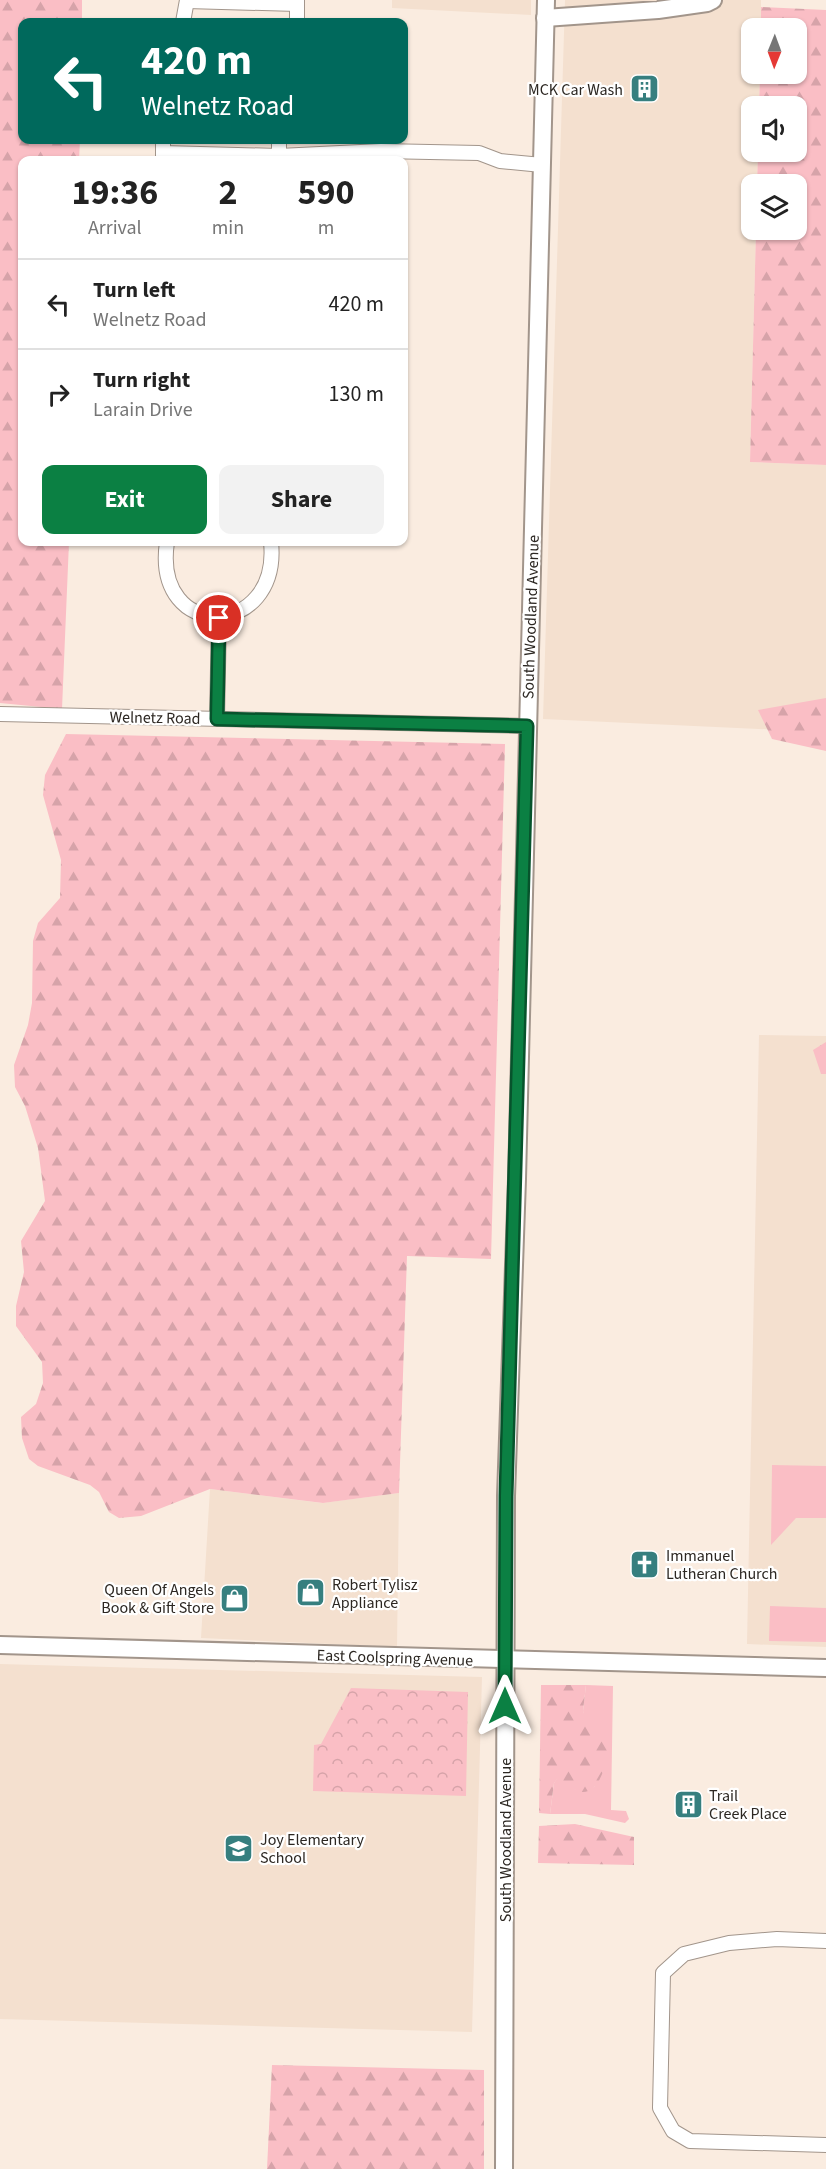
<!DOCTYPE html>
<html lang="en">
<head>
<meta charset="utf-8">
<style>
  body { margin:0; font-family:"Source Sans 3",sans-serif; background:#f2f2f2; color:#222; height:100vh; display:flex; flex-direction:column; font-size:22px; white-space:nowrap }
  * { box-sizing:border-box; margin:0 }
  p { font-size:20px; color:#767676 }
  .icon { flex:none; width:33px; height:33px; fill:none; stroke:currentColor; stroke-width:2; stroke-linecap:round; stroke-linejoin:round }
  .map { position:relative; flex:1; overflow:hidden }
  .drawer { position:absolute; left:18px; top:156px; width:390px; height:390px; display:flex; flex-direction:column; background:#fff; border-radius:12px; box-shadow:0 2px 4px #0004 }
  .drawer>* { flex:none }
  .top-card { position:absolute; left:18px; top:18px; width:390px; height:126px; border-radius:12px; box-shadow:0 2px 4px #0004; background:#00695c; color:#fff; overflow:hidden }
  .needle { width:39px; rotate:181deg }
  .tools { position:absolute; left:741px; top:18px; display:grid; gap:12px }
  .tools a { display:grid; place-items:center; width:66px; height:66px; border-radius:12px; background:#fff; box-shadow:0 2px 4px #0004; font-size:30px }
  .pin { position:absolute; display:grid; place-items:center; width:51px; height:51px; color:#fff; margin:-26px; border:3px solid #fff; border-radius:50%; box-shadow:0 2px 6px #0007 }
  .me { position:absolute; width:66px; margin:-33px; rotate:0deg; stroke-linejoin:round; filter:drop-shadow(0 0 4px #0008) }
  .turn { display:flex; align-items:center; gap:21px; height:126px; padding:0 24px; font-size:27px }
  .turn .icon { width:78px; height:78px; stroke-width:2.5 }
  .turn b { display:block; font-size:42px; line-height:51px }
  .eta { display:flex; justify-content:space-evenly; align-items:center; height:102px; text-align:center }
  .eta b { font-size:36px; font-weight:700; line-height:42px }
  .action { display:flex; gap:12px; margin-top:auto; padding:12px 24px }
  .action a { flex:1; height:69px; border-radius:12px; background:#0b8043; color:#fff; font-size:24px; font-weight:700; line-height:69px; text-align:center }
  .action a+a { background:#f2f2f2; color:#222 }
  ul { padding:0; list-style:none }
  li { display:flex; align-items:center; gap:18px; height:90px; padding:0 24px; border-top:2px solid #e0e0e0 }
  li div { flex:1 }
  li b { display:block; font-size:22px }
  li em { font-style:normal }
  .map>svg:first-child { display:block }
  .built { fill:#f4e0cf }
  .grass { fill:#fabec5 }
  .forest { fill:url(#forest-firs) }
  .park { fill:url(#park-crowns) }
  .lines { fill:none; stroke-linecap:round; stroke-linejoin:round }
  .minor-casing { stroke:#a2958b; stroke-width:16 }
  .tertiary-casing { stroke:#a2958b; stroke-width:20 }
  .minor { stroke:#fff; stroke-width:14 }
  .tertiary { stroke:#fff; stroke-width:16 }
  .route-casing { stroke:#07532c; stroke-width:15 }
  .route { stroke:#0b8043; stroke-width:10 }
  .labels { text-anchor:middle; stroke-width:4.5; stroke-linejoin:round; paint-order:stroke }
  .poi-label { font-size:16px; fill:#2c2722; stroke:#fff; text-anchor:start }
  .street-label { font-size:16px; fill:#2c2722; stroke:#fff }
</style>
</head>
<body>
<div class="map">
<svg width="826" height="2169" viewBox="0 0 826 2169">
  <defs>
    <pattern id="forest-firs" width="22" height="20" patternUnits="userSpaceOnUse" patternTransform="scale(1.5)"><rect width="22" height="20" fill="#fabec5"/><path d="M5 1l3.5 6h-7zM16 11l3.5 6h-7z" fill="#d6a3a9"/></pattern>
    <pattern id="park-crowns" width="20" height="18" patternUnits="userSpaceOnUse" patternTransform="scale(1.5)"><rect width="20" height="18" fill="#fabec5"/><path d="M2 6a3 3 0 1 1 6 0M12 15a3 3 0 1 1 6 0" fill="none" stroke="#d6a3a9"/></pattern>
  </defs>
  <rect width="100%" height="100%" fill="#faece0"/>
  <g class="built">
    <polygon points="392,0 531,0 531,15 392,8"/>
    <polygon points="565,0 761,0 761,28 752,28 752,74 760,74 759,106 752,106 752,152 758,152 757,184 752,184 752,230 756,230 750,462 826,465 826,732 543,719"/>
    <polygon points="759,1035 826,1036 826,1647 747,1644"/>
    <polygon points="210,1489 322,1503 399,1493 397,1647 201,1638"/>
    <polygon points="0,1664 482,1677 472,2032 0,2019"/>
  </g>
  <g class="grass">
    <polygon points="772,1465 826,1466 826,1518 796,1518 771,1545"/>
    <polygon points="770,1606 826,1608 826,1642 769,1641"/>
    <polygon points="586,1685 613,1686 611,1810 626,1811 629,1819 625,1823 585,1814 550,1814 554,1783 558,1777 576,1790 594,1787 598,1778 583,1711"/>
  </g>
  <g class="forest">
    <polygon points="0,0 82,0 82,22 22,22 22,140 80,140 79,160 22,160 22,542 69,542 62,709 0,703"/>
    <polygon points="761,7 826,10 826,465 750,462 756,230 796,230 796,184 757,184 758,152 796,152 796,106 759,106 760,74 796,74 796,28 761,28"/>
    <polygon points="826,698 826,751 772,739 758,710"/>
    <polygon points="66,734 505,744 491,1259 407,1256 399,1493 323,1503 210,1489 141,1516 119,1518 109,1512 99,1492 90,1485 38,1466 29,1459 22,1438 21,1417 36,1404 43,1383 42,1362 16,1326 16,1306 24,1272 21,1241 45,1201 38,1148 25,1106 15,1087 14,1065 28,1025 32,1003 33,941 38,923 60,898 61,860 43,795 45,775"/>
    <polygon points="826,1042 826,1074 821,1074 813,1050"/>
    <path d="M541,1685H586L583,1711L587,1721L604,1727C605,1734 608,1743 608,1750C607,1764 599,1793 582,1792C573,1791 565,1782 558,1778L554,1783L550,1814L539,1813Z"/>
    <polygon points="575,1824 634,1837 634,1865 538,1863 539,1826"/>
    <polygon points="272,2065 484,2070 484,2169 267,2169"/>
  </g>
  <polygon class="park" points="351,1688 468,1692 466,1796 313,1791 314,1745 321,1744"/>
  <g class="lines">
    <defs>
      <g id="minor">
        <polyline points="297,0 297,22"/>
        <polyline points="187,1 297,4"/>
        <polyline points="183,22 187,0"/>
        <polyline points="163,140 163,160"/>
        <polyline points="279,140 279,160"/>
        <polyline points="163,153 279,156 381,151 479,153 500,161 542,165"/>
        <path d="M167,542C152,643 281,639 271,542"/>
        <polyline points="0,714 527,726"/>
        <polyline points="217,719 219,618"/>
        <polyline points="826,1941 777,1939 729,1943 684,1954 663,1973 660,2108 673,2131 690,2141 826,2145"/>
      </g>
      <g id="tertiary">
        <polyline points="545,18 658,10 707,3 713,0"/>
        <polyline points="0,1645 826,1668"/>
        <polyline points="504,2169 506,1496 517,1179 546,0"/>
      </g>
    </defs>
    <use href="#minor" class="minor-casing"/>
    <use href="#tertiary" class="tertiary-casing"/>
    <use href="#minor" class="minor"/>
    <use href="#tertiary" class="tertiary"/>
  </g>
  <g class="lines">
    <defs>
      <polyline id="route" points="219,618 217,719 527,726 506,1496 505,1706"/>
    </defs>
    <use href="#route" class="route-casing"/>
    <use href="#route" class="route"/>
  </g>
  <defs>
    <symbol id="building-square" viewBox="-11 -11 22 22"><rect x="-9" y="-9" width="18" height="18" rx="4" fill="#367f7f" stroke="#fff"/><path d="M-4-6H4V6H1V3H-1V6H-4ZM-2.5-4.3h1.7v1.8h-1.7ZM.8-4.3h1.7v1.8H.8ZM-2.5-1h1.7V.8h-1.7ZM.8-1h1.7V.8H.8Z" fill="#fff"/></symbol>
    <symbol id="church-square" viewBox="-11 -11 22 22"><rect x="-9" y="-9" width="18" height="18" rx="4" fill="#367f7f" stroke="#fff"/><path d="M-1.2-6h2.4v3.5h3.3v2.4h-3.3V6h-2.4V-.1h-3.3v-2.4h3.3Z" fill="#fff"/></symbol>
    <symbol id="shop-square" viewBox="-11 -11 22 22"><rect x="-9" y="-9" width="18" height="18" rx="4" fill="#367f7f" stroke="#fff"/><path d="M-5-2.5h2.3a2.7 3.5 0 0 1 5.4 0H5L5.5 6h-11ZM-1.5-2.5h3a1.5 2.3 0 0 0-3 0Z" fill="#fff"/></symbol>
    <symbol id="school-square" viewBox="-11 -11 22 22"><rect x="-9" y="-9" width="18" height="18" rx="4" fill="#367f7f" stroke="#fff"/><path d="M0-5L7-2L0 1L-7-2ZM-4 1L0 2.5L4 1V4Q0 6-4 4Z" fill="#fff"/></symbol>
  </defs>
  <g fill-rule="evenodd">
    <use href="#building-square" x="628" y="72" width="33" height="33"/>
    <use href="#church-square" x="628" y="1548" width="33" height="33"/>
    <use href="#shop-square" x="294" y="1576" width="33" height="33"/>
    <use href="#shop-square" x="218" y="1582" width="33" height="33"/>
    <use href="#building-square" x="672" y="1788" width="33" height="33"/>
    <use href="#school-square" x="222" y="1832" width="33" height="33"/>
  </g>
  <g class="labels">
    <g class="poi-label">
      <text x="623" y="95" text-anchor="end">MCK Car Wash</text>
      <text x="666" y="1561">Immanuel<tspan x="666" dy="18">Lutheran Church</tspan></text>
      <text x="332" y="1590">Robert Tylisz<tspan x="332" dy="18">Appliance</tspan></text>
      <text x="214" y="1595" text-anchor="end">Queen Of Angels<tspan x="214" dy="18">Book &amp; Gift Store</tspan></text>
      <text x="709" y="1801">Trail<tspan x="709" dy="18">Creek Place</tspan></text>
      <text x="260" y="1845">Joy Elementary<tspan x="260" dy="18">School</tspan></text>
    </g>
    <g class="street-label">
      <text transform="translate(530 617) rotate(-88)" y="6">South Woodland Avenue</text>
      <text transform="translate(155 717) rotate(1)" y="6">Welnetz Road</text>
      <text transform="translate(395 1657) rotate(2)" y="6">East Coolspring Avenue</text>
      <text transform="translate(505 1840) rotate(-90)" y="6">South Woodland Avenue</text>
    </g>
  </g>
</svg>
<div class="tools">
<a><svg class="needle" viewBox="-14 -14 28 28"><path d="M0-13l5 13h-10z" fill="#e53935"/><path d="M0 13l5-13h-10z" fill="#767676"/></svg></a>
<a><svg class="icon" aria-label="sound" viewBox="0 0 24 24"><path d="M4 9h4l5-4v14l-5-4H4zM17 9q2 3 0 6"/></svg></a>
<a><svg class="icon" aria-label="layers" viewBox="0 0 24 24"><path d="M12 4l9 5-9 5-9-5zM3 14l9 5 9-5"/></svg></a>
</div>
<div class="pin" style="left:219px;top:618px;background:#d93025"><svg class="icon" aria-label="arrive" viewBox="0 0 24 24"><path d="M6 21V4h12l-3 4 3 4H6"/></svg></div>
<svg class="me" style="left:505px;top:1706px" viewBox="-20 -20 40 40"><path d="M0-17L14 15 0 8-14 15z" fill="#0b8043" stroke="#fff" stroke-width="4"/></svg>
<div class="top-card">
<div class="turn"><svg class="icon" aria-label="left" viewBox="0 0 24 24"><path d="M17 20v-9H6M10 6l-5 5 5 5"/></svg><div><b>420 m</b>Welnetz Road</div></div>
</div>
<section class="drawer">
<div class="eta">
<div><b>19:36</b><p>Arrival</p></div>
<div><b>2</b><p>min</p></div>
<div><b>590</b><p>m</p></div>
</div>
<ul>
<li><svg class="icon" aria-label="left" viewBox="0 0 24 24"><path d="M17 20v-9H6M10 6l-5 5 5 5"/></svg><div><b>Turn left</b><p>Welnetz Road</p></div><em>420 m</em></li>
<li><svg class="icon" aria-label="right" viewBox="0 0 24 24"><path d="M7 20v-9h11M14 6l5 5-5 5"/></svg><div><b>Turn right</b><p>Larain Drive</p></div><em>130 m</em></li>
</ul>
<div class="action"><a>Exit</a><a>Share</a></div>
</section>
</div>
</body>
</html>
